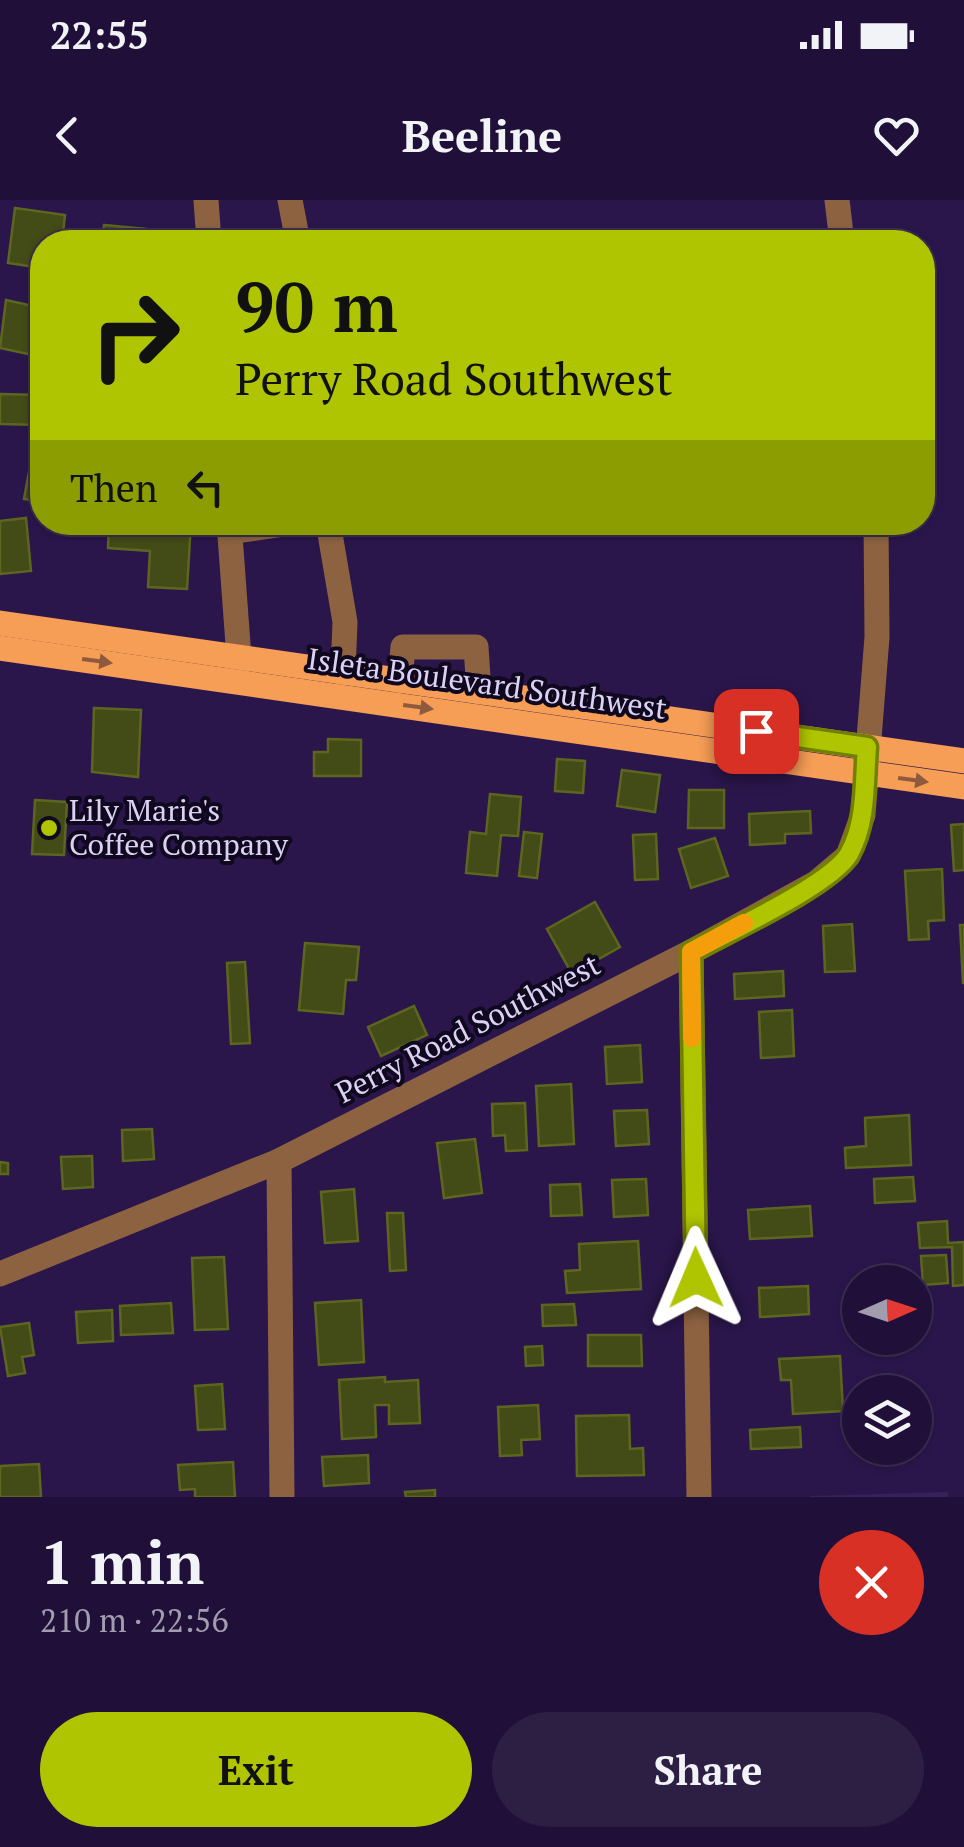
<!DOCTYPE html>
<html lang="en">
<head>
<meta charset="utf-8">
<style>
  body { margin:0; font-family:"PT Serif",serif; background:#2d1e44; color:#f1f3f6; height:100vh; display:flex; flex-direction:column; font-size:38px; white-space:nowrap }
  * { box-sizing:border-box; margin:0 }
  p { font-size:32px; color:#a29dae }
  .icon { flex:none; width:55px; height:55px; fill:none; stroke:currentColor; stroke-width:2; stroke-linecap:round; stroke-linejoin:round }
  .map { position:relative; height:1297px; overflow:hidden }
  .details { display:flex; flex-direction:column; background:#201039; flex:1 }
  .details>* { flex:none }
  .hud { position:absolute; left:30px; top:30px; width:905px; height:305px; border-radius:40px; box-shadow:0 2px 8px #0004,0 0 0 2px #3d3053; background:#b0c502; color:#111; overflow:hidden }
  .needle { width:65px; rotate:87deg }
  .fabs { position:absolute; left:842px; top:1065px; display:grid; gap:20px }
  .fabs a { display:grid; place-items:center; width:90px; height:90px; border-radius:50%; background:#201039; box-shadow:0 2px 8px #0004,0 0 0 2px #3d3053; font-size:50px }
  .pin { position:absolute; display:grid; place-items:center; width:85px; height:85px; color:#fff; margin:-42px; border-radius:20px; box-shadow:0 5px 15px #0006 }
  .me { position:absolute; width:110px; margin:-55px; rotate:359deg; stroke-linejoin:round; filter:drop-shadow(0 0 8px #0008) }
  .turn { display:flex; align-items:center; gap:35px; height:210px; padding:0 40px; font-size:45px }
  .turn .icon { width:130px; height:130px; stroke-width:2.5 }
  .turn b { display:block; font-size:70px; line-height:85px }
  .then { display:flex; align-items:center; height:95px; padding:0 40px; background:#0003; gap:20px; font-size:38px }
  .round { display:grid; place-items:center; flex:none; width:105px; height:105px; border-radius:52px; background:#2d1e44 }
  .headline { display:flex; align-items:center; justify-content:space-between; height:170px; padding:0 40px }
  h1 { font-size:60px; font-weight:700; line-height:75px }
  .button { display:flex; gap:20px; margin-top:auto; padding:20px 40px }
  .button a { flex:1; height:115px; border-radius:60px; background:#b0c502; color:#111; font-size:40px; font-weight:700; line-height:115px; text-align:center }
  .button a+a { background:#2d1e44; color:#f1f3f6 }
  .status { display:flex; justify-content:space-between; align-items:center; height:70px; padding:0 50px; background:#201039; direction:ltr }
  .status svg { height:28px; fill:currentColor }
  header { display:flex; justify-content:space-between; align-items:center; height:130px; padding:0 40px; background:#201039; font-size:45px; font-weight:700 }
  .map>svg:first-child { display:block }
  .built { fill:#38205c }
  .building { fill:#434b16; stroke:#5c661f; stroke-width:2.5 }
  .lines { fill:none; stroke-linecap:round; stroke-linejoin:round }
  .minor { stroke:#8d6241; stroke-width:25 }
  .major { stroke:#f69d56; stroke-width:25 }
  .oneway { fill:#8e5a3d }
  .route-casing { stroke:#728001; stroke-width:25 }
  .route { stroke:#b0c502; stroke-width:18 }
  .slow { stroke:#f59e0b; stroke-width:18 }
  .poi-dot { fill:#b0c502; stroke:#10081f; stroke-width:4 }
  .labels { text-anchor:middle; stroke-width:8; stroke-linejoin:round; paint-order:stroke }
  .street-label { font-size:30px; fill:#dad1f3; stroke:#10081f }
  .poi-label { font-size:30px; fill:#dad1f3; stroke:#10081f; text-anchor:start }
</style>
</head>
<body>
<div class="status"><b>22:55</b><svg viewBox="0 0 49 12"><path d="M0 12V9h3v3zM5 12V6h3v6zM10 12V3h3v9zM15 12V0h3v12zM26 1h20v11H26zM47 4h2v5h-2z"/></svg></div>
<header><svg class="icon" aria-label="back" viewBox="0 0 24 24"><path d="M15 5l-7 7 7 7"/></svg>Beeline<svg class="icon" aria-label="heart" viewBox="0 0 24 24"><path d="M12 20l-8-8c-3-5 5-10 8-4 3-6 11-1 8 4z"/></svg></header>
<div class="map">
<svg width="964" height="1297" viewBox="0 0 964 1297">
  <rect width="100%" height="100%" fill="#2b164c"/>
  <polygon class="built" points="948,1292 948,1297 810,1297 810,1296"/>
  <g class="building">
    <polygon points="15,8 65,15 62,42 42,42 42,68 8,63"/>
    <polygon points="104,25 146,29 145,42 102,42"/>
    <polygon points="6,100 42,108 42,157 0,148"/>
    <polygon points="0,194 42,195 42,225 0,224"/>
    <polygon points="31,261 42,263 42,302 24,299"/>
    <polygon points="26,318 31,371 0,374 0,321"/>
    <polygon points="109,322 191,322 187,389 148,387 150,351 108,348"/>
    <polygon points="94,508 141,510 138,577 92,572"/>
    <polygon points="328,539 361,540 361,576 314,576 314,552 328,552"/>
    <polygon points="557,559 585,561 583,593 555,591"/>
    <polygon points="622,570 660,575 655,612 617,606"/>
    <polygon points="689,590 724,590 724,628 688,628"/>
    <polygon points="490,594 521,597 518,636 501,635 497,676 466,673 470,632 486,634"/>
    <polygon points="35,600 67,602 64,655 32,654"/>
    <polygon points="810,611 811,633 785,634 785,643 750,645 749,614"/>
    <polygon points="964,624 964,670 954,671 951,625"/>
    <polygon points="524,632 542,634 537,678 519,676"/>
    <polygon points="656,634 658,679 635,680 633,635"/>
    <polygon points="715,638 728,676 691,688 679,649"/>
    <polygon points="942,669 944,720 928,721 929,739 909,740 905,671"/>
    <polygon points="595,702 620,747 572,774 547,729"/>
    <polygon points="852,724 855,771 825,772 823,726"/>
    <polygon points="960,725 964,725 964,783 963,783"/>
    <polygon points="305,743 359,747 356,780 346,780 343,814 299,810"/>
    <polygon points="245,762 250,843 231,844 227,763"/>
    <polygon points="783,771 784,796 735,799 734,774"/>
    <polygon points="414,806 427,835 381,856 368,827"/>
    <polygon points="792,810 794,856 761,858 759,812"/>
    <polygon points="640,845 642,882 607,884 605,847"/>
    <polygon points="571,884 574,944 539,946 536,886"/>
    <polygon points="525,903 527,950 506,951 505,935 493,936 492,904"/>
    <polygon points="647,910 649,944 616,946 614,911"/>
    <polygon points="909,915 911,965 846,968 845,948 866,946 865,918"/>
    <polygon points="152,929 154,959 123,961 122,930"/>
    <polygon points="475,939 482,993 444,998 437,943"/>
    <polygon points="92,956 93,987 63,989 61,957"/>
    <polygon points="0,962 8,963 8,974 0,974"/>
    <polygon points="913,977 915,1001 875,1003 874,979"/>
    <polygon points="646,979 648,1015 614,1017 612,980"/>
    <polygon points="580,984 582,1015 551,1016 550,985"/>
    <polygon points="354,989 358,1041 325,1043 321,992"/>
    <polygon points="810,1006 812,1036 750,1039 748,1010"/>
    <polygon points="387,1013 403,1013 406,1070 390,1071"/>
    <polygon points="947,1021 948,1043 964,1042 964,1085 953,1086 952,1047 920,1048 918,1023"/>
    <polygon points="638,1041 641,1089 567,1093 565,1071 580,1070 579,1044"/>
    <polygon points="946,1055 948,1083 923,1085 921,1056"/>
    <polygon points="224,1057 228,1129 195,1130 192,1058"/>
    <polygon points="808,1086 809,1114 760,1117 759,1088"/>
    <polygon points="361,1100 364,1162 319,1165 315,1103"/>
    <polygon points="171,1103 173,1133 121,1135 120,1106"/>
    <polygon points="574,1104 576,1125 543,1126 542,1105"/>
    <polygon points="112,1110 113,1141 78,1143 76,1112"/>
    <polygon points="29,1123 34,1155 22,1157 25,1173 8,1176 0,1127"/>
    <polygon points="588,1135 641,1135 642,1166 588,1166"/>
    <polygon points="542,1146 543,1165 526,1166 525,1147"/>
    <polygon points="840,1156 843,1211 793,1214 791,1180 781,1180 779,1159"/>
    <polygon points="385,1177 385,1182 418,1180 420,1223 389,1224 389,1205 375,1205 376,1237 342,1239 339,1180"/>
    <polygon points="222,1184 225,1229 198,1230 195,1186"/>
    <polygon points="538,1205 540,1239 521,1240 522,1255 500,1256 498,1207"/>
    <polygon points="629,1215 630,1249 643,1248 644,1275 577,1276 576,1216"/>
    <polygon points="800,1227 801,1247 751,1249 750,1230"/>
    <polygon points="368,1255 369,1283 324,1286 322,1257"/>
    <polygon points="233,1262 235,1297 195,1297 195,1289 180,1290 178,1265"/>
    <polygon points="39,1264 41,1297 0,1297 0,1266"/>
    <polygon points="435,1290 435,1297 406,1297 405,1292"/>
  </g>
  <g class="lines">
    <g class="minor">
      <polyline points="206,0 209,42"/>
      <polyline points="290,0 298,42"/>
      <polyline points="837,0 842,42"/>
      <polyline points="229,322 239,458 236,477"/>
      <polyline points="328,322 345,422 343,473"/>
      <polyline points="229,332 298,322"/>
      <polyline points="400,481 403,447 476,447 479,492"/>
      <polyline points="691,752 699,1297"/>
      <polyline points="279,961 282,1297"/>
      <polyline points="0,1074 279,961 691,752 816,683 848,656 863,615 877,437 876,322"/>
    </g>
    <g class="major">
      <polyline points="0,423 964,561"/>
      <polyline points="0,448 964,587"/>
    </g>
  </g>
  <defs><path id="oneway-solid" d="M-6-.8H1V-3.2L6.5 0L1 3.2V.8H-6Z" transform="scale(2.5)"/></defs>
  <g class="oneway">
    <use href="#oneway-solid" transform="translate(97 461) rotate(8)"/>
    <use href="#oneway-solid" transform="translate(418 507) rotate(8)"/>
    <use href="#oneway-solid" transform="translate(913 580) rotate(8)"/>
  </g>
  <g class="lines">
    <defs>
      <path id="route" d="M696,1078L691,752C725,733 831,685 849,654C867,622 864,583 867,547L756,531"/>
    </defs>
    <use href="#route" class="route-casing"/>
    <use href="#route" class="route"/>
    <polyline class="slow" points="692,838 691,752 744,723"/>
  </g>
  <circle class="poi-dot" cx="49" cy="628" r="10"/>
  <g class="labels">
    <g class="street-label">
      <text transform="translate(487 484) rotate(8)" y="10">Isleta Boulevard Southwest</text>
      <text transform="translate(468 829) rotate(-27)" y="10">Perry Road Southwest</text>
    </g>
    <g class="poi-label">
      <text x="69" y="621">Lily Marie's<tspan x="69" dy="34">Coffee Company</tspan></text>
    </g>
  </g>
</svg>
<div class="fabs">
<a><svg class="needle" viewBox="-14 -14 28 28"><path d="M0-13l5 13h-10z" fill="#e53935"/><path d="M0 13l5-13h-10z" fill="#a29dae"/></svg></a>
<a><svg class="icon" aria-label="layers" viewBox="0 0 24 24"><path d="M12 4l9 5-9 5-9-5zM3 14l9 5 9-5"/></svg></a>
</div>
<div class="pin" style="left:756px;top:531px;background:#d93025"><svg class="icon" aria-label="arrive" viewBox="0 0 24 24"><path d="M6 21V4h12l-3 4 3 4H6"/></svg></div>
<svg class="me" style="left:696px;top:1078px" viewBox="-20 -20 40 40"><path d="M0-17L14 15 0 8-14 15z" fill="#b0c502" stroke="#fff" stroke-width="4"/></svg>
<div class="hud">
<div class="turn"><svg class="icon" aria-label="right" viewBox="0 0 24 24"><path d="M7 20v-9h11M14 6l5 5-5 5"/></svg><div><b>90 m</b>Perry Road Southwest</div></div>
<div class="then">Then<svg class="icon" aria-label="left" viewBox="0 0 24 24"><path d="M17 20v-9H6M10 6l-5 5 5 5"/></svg></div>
</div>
</div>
<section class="details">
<div class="headline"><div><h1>1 min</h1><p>210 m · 22:56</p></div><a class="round" style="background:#d93025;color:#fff"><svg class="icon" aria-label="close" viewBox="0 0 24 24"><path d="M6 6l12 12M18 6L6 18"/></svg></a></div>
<div class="button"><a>Exit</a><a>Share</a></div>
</section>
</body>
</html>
